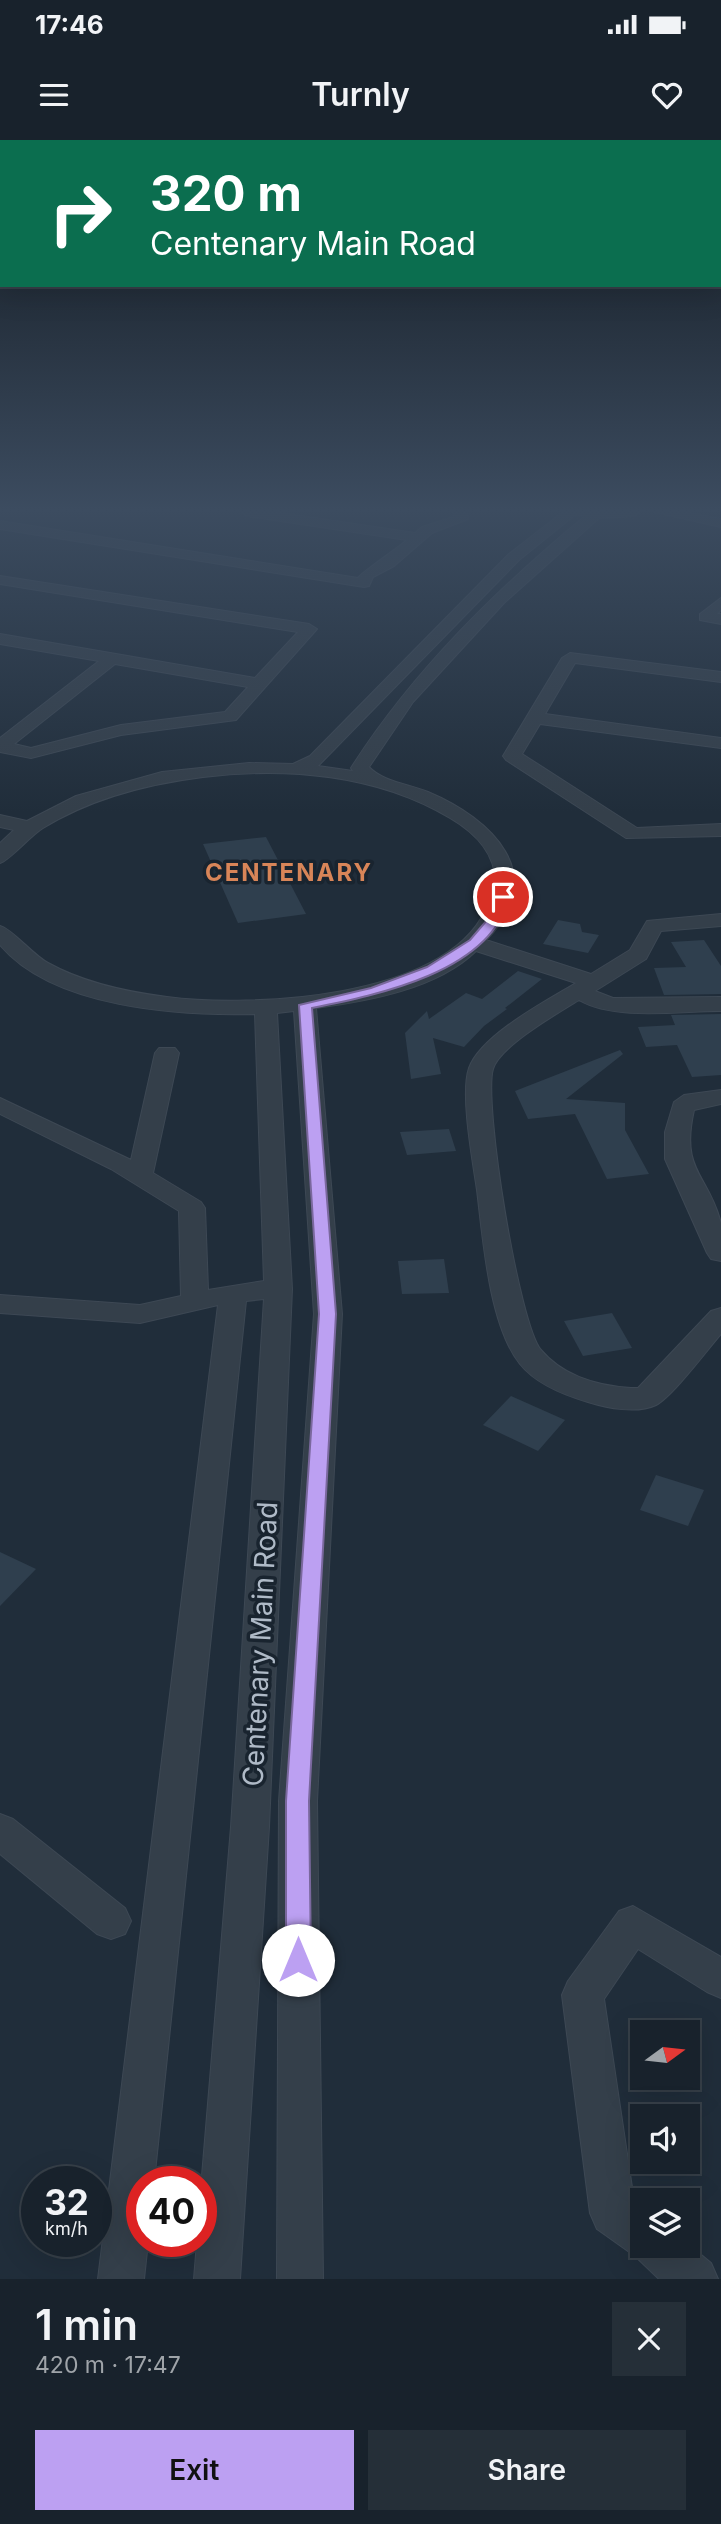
<!DOCTYPE html>
<html lang="en">
<head>
<meta charset="utf-8">
<style>
  body { margin:0; font-family:Inter,sans-serif; background:#252f38; color:#f1f3f6; height:100vh; display:flex; flex-direction:column; font-size:26px; white-space:nowrap }
  * { box-sizing:border-box; margin:0 }
  p { font-size:23px; color:#9fa4a9 }
  .icon { flex:none; width:38px; height:38px; fill:none; stroke:currentColor; stroke-width:2; stroke-linecap:round; stroke-linejoin:round }
  .map { position:relative; height:2139px; overflow:hidden }
  .sheet { display:flex; flex-direction:column; background:#18222c; flex:1 }
  .sheet>* { flex:none }
  .banner { position:absolute; left:0px; top:0px; width:721px; height:147px; box-shadow:0 7px 28px #0002,0 0 0 2px #363f48; background:#0b6e4f; color:#fff; overflow:hidden }
  .needle { width:46px; rotate:75deg }
  .buttons { position:absolute; left:630px; top:1880px; display:grid; gap:14px }
  .buttons a { display:grid; place-items:center; width:70px; height:70px; border-radius:0px; background:#18222c; box-shadow:0 7px 28px #0002,0 0 0 2px #363f48; font-size:35px }
  .speed { position:absolute; left:21px; top:2026px; display:flex; gap:14px; font-size:35px; font-weight:700; text-align:center }
  .speed>* { display:grid; place-content:center; width:91px; height:91px; border-radius:50%; background:#18222c; box-shadow:0 7px 28px #0002,0 0 0 2px #363f48; line-height:1 }
  .speed small { font-size:18px; font-weight:400 }
  .speed .limit { border:10px solid #d22; background:#fff; color:#111 }
  .pin { position:absolute; display:grid; place-items:center; width:60px; height:60px; color:#fff; margin:-30px; border:4px solid #fff; border-radius:50%; box-shadow:0 2px 7px #0007 }
  .me { position:absolute; width:77px; margin:-38px; rotate:0deg; stroke-linejoin:round; filter:drop-shadow(0 0 5px #0008) }
  .turn { display:flex; align-items:center; gap:24px; height:147px; padding:0 35px; font-size:32px }
  .turn .icon { width:91px; height:91px; stroke-width:2.5 }
  .turn b { display:block; font-size:49px; line-height:60px }
  .round { display:grid; place-items:center; flex:none; width:74px; height:74px; border-radius:0px; background:#252f38 }
  .summary { display:flex; align-items:center; justify-content:space-between; height:119px; padding:0 35px }
  h1 { font-size:42px; font-weight:600; line-height:52px }
  .action { display:flex; gap:14px; margin-top:auto; padding:14px 35px }
  .action a { flex:1; height:80px; border-radius:0px; background:#bca0f2; color:#111; font-size:28px; font-weight:600; line-height:80px; text-align:center }
  .action a+a { background:#252f38; color:#f1f3f6 }
  .status { display:flex; justify-content:space-between; align-items:center; height:49px; padding:0 35px; background:#18222c; direction:ltr }
  .status svg { height:19px; fill:currentColor }
  header { display:flex; justify-content:space-between; align-items:center; height:91px; padding:0 35px; background:#18222c; font-size:32px; font-weight:600 }
  .map>svg:first-child { display:block }
  .building { fill:#2f3f4e }
  .lines { fill:none; stroke-linecap:round; stroke-linejoin:round }
  .minor-casing { stroke:#3d4854; stroke-width:2 }
  .minor { fill:#343f4a; fill-rule:evenodd }
  .route { fill:#bca0f2; stroke:#7a689d; stroke-width:2 }
  .labels { text-anchor:middle; stroke-width:7; stroke-linejoin:round; paint-order:stroke }
  .far-district-label { font-size:24px; font-weight:bold; letter-spacing:2px; fill:#d88558; stroke:#19242f }
  .near-street-label { font-size:28px; fill:#afbac7; stroke:#19242f }
</style>
</head>
<body>
<div class="status"><b>17:46</b><svg viewBox="0 0 49 12"><path d="M0 12V9h3v3zM5 12V6h3v6zM10 12V3h3v9zM15 12V0h3v12zM26 1h20v11H26zM47 4h2v5h-2z"/></svg></div>
<header><svg class="icon" aria-label="menu" viewBox="0 0 24 24"><path d="M4 6h16M4 12h16M4 18h16"/></svg>Turnly<svg class="icon" aria-label="heart" viewBox="0 0 24 24"><path d="M12 20l-8-8c-3-5 5-10 8-4 3-6 11-1 8 4z"/></svg></header>
<div class="map">
<svg width="721" height="2139" viewBox="0 0 721 2139">
  <rect width="100%" height="100%" fill="#202d3a"/>
  <g class="building">
    <polygon points="266,697 306,774 238,783 203,704"/>
    <polygon points="558,780 580,784 582,792 599,795 588,813 543,804"/>
    <polygon points="704,800 721,826 721,854 664,855 654,828 686,827 671,802"/>
    <polygon points="518,831 542,839 505,868 507,869 484,886 464,907 433,898 441,934 411,939 405,893 427,871 429,879 466,853 482,859"/>
    <polygon points="721,874 721,935 692,937 677,905 646,907 638,887 675,885 671,875"/>
    <polygon points="620,910 623,914 566,959 625,963 625,990 649,1034 607,1039 575,974 528,979 515,951"/>
    <polygon points="449,989 456,1011 407,1015 400,992"/>
    <polygon points="444,1119 449,1153 402,1154 398,1121"/>
    <polygon points="612,1173 632,1208 583,1216 564,1181"/>
    <polygon points="511,1256 565,1280 538,1311 483,1285"/>
    <polygon points="656,1335 704,1350 688,1386 640,1370"/>
    <polygon points="0,1412 36,1429 0,1466"/>
  </g>
  <g class="lines">
    <defs>
      <g id="minor">
        <path d="M241,372H274L415,393L422,387L454,377L453,372H467L468,379L432,393L394,426L373,437L369,446L364,447L0,389V381L358,438C361,433 398,408 407,400L247,376Z"/>
        <path d="M563,372H640L634,376L599,378L504,463L413,562L369,627C383,642 409,644 428,652C492,679 551,735 486,800L591,834L630,810L647,781L721,774V786L661,791L646,819L595,851L613,858L721,857V871C679,871 615,881 579,860C558,873 500,906 493,929C483,962 519,1185 541,1210C563,1236 598,1246 631,1248H638L711,1171L721,1168V1194C707,1210 672,1257 656,1265C637,1274 607,1268 588,1262C564,1255 536,1244 520,1224C489,1185 483,1099 477,1050C473,1022 460,954 469,928C481,895 546,861 576,843L476,811C437,849 368,861 316,868L342,1174L317,1661L323,2139H277L279,1661L314,1174L294,871L277,873L292,1149L269,1687L240,2139H194L197,2102H201V2048L231,1687L264,1159L246,1161L154,2042H142V2102H148L144,2139H98L218,1165L140,1183L0,1173V1155L140,1165L181,1156L179,1071L111,1029L0,974V958L131,1020L155,913L159,908H175L179,913L153,1033L201,1062L205,1068L208,1150L264,1141L255,874C179,876 53,868 0,805V786C12,789 33,815 48,823C84,843 127,852 167,857C250,868 444,859 485,771C489,762 494,754 495,745C497,714 474,692 450,678C377,634 286,627 203,637C147,644 92,658 43,688C30,696 10,720 0,723V703L14,690L0,687V675L27,681L76,656L162,632L249,623L293,624L310,616L509,414ZM576,374L585,376C496,450 414,530 351,628L353,631L318,626L519,420Z"/>
        <polygon points="655,372 684,372 721,379 721,387"/>
        <path d="M0,436L309,484L317,489L236,580L121,595L31,618L0,612V598L99,521L0,504V494L255,538L298,492L0,444ZM115,524L248,547L225,572L121,585L31,608L14,604Z"/>
        <polygon points="721,458 721,470 717,474 721,474 721,484 700,480 700,474"/>
        <polygon points="570,513 721,532 721,542 575,523 545,574 721,598 721,608 540,584 522,614 637,688 721,684 721,696 626,698 506,620 503,616 562,518"/>
        <path d="M721,950V964L694,970C680,1032 708,1033 721,1083C721,1094 721,1110 721,1121L711,1119L707,1113L665,1019V992L674,962L684,955Z"/>
        <polygon points="0,1674 13,1679 125,1768 131,1781 125,1794 111,1799 97,1794 0,1714"/>
        <polygon points="633,1766 721,1817 721,1858 707,1852 638,1809 604,1859 634,2061 642,2067 642,2105 688,2104 711,2123 718,2139 659,2139 635,2116 597,2089 590,2073 562,1855 568,1841 619,1771"/>
      </g>
    </defs>
    <use href="#minor" class="minor-casing"/>
    <use href="#minor" class="minor"/>
  </g>
  <linearGradient id="sky" x2="0" y2="1"><stop stop-color="#121920"/><stop offset="0.55" stop-color="#3c4c60"/><stop offset="1" stop-color="#3c4c60" stop-opacity="0"/></linearGradient>
  <rect width="721" height="672" fill="url(#sky)"/>
  <path class="route" d="M499,754L509,757C492,832 377,855 312,868L336,1174L309,1661L311,1820L307,1828L298,1831L290,1828L286,1820V1661L319,1174L299,865L371,848L427,827L470,800L494,772Z"/>
  <g class="labels">
    <g class="far-district-label">
      <text x="289" y="741">CENTENARY</text>
    </g>
    <g class="near-street-label">
      <text transform="translate(260 1504) rotate(-87)" y="10">Centenary Main Road</text>
    </g>
  </g>
</svg>
<div class="buttons">
<a><svg class="needle" viewBox="-14 -14 28 28"><path d="M0-13l5 13h-10z" fill="#e53935"/><path d="M0 13l5-13h-10z" fill="#9fa4a9"/></svg></a>
<a><svg class="icon" aria-label="sound" viewBox="0 0 24 24"><path d="M4 9h4l5-4v14l-5-4H4zM17 9q2 3 0 6"/></svg></a>
<a><svg class="icon" aria-label="layers" viewBox="0 0 24 24"><path d="M12 4l9 5-9 5-9-5zM3 14l9 5 9-5"/></svg></a>
</div>
<div class="speed"><div>32<small>km/h</small></div><div class="limit">40</div></div>
<div class="pin" style="left:503px;top:757px;background:#d93025"><svg class="icon" aria-label="arrive" viewBox="0 0 24 24"><path d="M6 21V4h12l-3 4 3 4H6"/></svg></div>
<svg class="me" style="left:298px;top:1820px" viewBox="-20 -20 40 40"><circle r="19" fill="#fff"/><path d="M0-13L10 11 0 6-10 11z" fill="#bca0f2"/></svg>
<div class="banner">
<div class="turn"><svg class="icon" aria-label="right" viewBox="0 0 24 24"><path d="M7 20v-9h11M14 6l5 5-5 5"/></svg><div><b>320 m</b>Centenary Main Road</div></div>
</div>
</div>
<section class="sheet">
<div class="summary"><div><h1>1 min</h1><p>420 m · 17:47</p></div><a class="round"><svg class="icon" aria-label="close" viewBox="0 0 24 24"><path d="M6 6l12 12M18 6L6 18"/></svg></a></div>
<div class="action"><a>Exit</a><a>Share</a></div>
</section>
</body>
</html>
